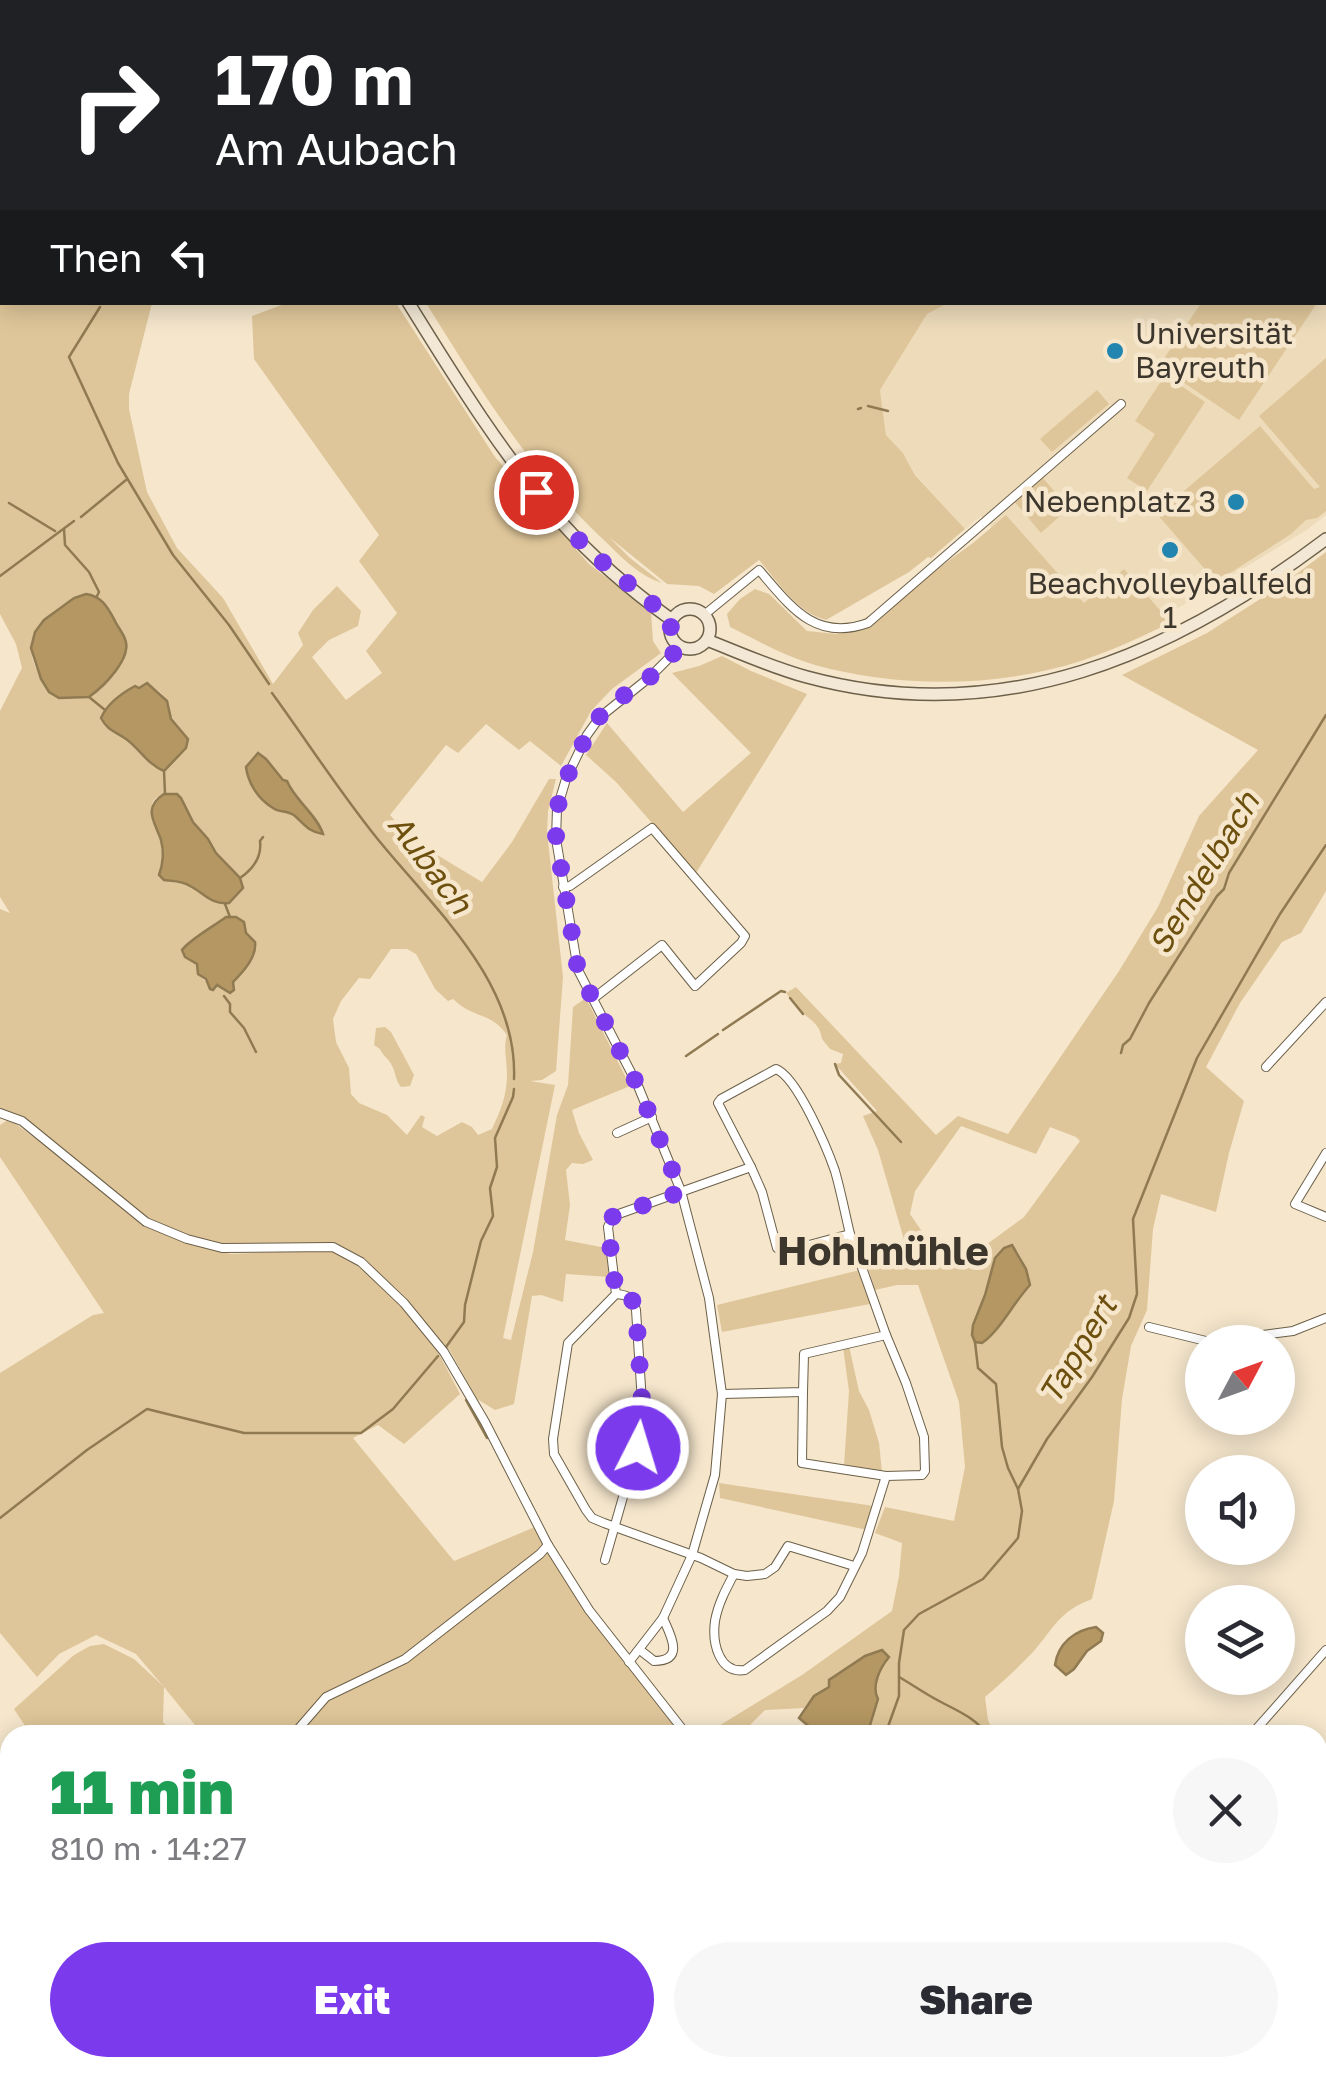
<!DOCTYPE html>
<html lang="en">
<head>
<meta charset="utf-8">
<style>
  body { margin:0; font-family:"Golos Text",sans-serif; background:#f7f7f7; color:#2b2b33; height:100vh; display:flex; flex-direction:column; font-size:38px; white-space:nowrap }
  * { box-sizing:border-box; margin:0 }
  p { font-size:32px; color:#7c7c81 }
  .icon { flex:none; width:55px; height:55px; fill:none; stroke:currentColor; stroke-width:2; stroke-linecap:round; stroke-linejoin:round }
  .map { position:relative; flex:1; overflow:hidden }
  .panel { position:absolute; left:0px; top:1725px; width:1328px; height:352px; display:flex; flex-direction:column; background:#fff; border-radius:30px 30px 0 0; box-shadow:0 5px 25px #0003 }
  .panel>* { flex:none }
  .hud { position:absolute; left:0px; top:0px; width:1328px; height:305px; box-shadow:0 5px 25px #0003; background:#202124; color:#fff; overflow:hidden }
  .needle { width:65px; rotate:49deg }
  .buttons { position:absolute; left:1185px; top:1325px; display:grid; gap:20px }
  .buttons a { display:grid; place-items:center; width:110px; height:110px; border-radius:50%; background:#fff; box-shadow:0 5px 25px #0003; font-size:50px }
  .pin { position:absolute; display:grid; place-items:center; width:85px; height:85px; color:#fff; margin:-42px; border:5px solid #fff; border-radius:50%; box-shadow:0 2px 10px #0007 }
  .me { position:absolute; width:110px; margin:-55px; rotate:5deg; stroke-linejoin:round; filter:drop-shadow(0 0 8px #0008) }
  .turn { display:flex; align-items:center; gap:35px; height:210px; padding:0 50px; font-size:45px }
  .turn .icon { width:130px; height:130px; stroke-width:2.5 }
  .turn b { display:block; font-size:70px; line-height:85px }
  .then { display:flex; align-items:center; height:95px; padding:0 50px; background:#0003; gap:20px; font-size:38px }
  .round { display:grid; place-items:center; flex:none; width:105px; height:105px; border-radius:52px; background:#f7f7f7 }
  .head { display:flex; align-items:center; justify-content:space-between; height:170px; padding:0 50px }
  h1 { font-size:60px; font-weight:800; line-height:75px; color:#1e9e55 }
  .action { display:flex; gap:20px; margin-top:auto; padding:20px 50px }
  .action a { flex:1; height:115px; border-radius:60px; background:#7c3aed; color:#fff; font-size:40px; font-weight:800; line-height:115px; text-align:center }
  .action a+a { background:#f7f7f7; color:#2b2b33 }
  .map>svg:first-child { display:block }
  .built { fill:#eddbba }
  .green { fill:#dfc69a; fill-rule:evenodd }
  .water { fill:#b49762; stroke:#907a52; stroke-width:2.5 }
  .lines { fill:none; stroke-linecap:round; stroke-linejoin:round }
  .stream { stroke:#907a52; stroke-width:2.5 }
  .street-casing { stroke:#6c6049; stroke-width:10 }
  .secondary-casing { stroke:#6c6049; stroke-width:14 }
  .street { stroke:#fff; stroke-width:8 }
  .secondary { stroke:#f3e8d5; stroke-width:11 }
  .rail-casing { stroke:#958b79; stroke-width:6 }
  .rail { stroke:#f5e6cc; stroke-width:2.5; stroke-dasharray:8; stroke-linecap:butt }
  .route { stroke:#7c3aed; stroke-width:18; stroke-dasharray:0 32.4 }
  .poi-dot { fill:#2185af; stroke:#f5e6cc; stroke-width:4 }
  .labels { text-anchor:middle; stroke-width:9; stroke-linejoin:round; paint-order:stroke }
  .poi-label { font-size:30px; fill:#3c362c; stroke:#f5e6cc; text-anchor:start }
  .water-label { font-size:32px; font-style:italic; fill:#6e500e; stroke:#f5e6cc }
  .district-label { font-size:40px; font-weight:bold; fill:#3c362c; stroke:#f5e6cc }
</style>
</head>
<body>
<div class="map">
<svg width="1326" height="2076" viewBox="0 0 1326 2076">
  <rect width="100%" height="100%" fill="#f5e6cc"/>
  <polygon class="built" points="1181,0 1326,0 1326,515 1308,529 1152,624 1100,650 981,516 965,529 915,474 903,453 886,435 880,389 927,314 948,303 1325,302 1325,2 1180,2"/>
  <g class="green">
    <path d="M0,0H151L153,2H2V302L152,303L129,394V409L147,492L177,548L223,598L273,684L303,645L298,633L313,610L337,586L361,611L358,626L329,640L312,657L346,700L382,673L366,651L397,613L359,561L379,535L254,359L252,316L287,303H396L495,457L589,564L651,612L653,641L661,653L612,689L591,711L561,766L530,741L519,750L486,724L458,753L446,745L390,815L414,841L482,882L512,842L549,779H556L548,811L547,832L563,977L556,1071L542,1080L530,1081L555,1085L503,1338L511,1340L533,1252L557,1115L568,1085L573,1007L586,998L630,1086L572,1110L579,1133L593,1160L583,1164L572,1163L566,1170L570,1205L565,1240L606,1248L609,1277L566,1274L563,1302L541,1295L532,1296L514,1404L495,1410L477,1399L449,1349L444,1352L361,1262L333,1247L222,1248L146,1222L22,1121L0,1113V909L10,913L0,897V711L22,668L16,644L0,614ZM86,594C106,606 106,606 117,627C120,632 124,635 125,640C132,661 95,702 73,698C64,697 53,690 44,686C39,675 31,660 31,648C31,626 66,598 86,594ZM147,683L161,693L169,704L171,719L188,739L186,749L163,770C147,764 139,750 126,739C116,731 107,729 101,718C113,694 128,694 147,683ZM261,755L283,780L287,781C293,795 306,804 313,819L297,818L290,812L276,810L255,790L248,780L246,767ZM172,793L208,839L216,853L232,872L211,900L188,885L164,880L159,872C162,864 164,855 163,847C160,829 134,796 172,793ZM226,917H236L244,921L246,933L255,942C257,960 237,971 232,987L225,989L221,985H209L200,976L199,968L194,962L190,940L195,939ZM391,949H407L416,954L435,989L448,1001L453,999C473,1019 490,1011 507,1035C503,1048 507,1061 507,1075C507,1095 500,1112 492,1129L478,1135L472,1127L462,1122L437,1136L422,1127L425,1117L421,1115L407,1135L387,1115L359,1103L351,1094L349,1068L336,1042L333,1019L341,1001L359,978L370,979Z"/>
    <polygon points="205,0 1181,0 1180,2 207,2"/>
    <path d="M426,303H948L927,314L880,390L886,435L903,453L915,475L965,529L931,558L928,557L909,572L826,620C796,612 778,582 759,560L714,594L699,586L667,584L609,537L630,558L662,583C640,576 624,560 607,543C532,474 479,388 426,303Z"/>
    <polygon points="1201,303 1317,303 1239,420 1159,366"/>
    <polygon points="1326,358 1326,511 1317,518 1306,520 1291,534 1216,582 1157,514 1260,426 1314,489 1320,487 1259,416"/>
    <polygon points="1165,375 1205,402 1147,491 1127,478 1155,434 1135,421"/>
    <polygon points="1097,390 1109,404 1052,452 1040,439"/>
    <polygon points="1042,477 1069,508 1041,533 1014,501"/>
    <path d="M1006,515L1084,603L1124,569L1166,617V625C1139,638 1110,651 1081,661C997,688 899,688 815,665C785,656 758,641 730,627L727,614L740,599L755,589L769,594L807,631L837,634L886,606L973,543Z"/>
    <path d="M1326,552V891L1301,933L1282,942L1240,1003L1206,1067L1244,1101L1229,1153L1216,1212L1161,1194L1153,1229L1147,1310L1131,1346L1122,1399L1114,1501L1092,1599C1058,1612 1055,1627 1033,1652C1018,1668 1001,1683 985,1697L988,1720L995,1735H867V1729L873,1720L878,1671L889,1657L877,1651C859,1660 846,1674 830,1686C820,1694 812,1698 804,1708L765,1710L744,1731L748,1735H704L802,1675L892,1611L899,1576L902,1543L875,1533L885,1507L954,1521L965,1467L959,1402L918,1285H897L875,1290L868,1268L909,1257L878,1150L863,1116L877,1111L835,1064L841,1063L843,1054L830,1049L822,1039C820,1025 813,1022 803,1013C797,1008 791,999 786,993L796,987L936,1135L958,1116L1008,1134L1119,971L1158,907L1199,816L1258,750L1122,675L1207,633L1276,589ZM961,1126L1036,1154L1050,1127L1076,1137L1080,1141L1024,1217L957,1266L936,1252L910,1214L915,1191ZM1012,1245C1021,1255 1029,1272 1030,1285L1008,1311L989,1339L973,1325L985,1295L995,1258Z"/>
    <polygon points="722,656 751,671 807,694 696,873 616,782 586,755 607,723 683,812 751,753 672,673 699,666"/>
    <path d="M385,1027L391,1032L414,1075L410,1086L401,1087C395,1080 396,1072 391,1064C388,1058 383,1056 380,1049L374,1045L376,1028Z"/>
    <path d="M9,1119L80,1171L145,1225L230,1254L332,1250L360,1264L401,1306L438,1352L460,1394L404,1444L378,1425L353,1438L454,1561L535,1527C577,1603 628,1670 685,1735H203L164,1687L163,1722L174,1735H31L14,1709L74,1655L90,1646L104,1644L134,1659L163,1686L136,1654L96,1635L59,1654L37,1677L0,1633V1373L93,1315L104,1313L0,1157V1125Z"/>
    <polygon points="860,1270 870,1304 722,1332 717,1305"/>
    <polygon points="849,1346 859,1391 869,1410 879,1443 882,1472 844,1466 849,1391 843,1347"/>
    <polygon points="719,1483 874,1506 867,1530 720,1498"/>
    <polygon points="118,2068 334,2068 341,2076 106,2076"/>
    <polygon points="373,2068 607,2068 610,2076 375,2076"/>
  </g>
  <g class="water">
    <path d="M86,594C101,596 107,606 114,619C117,626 123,633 125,639C133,658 103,687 89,697L59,698L49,692L41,679L31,648L35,632L44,620L74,598Z"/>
    <path d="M147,683L167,701L171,719L188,739L186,748L164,771C147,764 140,749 126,739C115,731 108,731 101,718C107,704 122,693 135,686L139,688Z"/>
    <path d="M258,753L266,759L283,780L287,781C294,799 317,815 323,834C309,832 305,825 295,816C288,810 280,813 273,808C258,799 248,783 246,767Z"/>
    <path d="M164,794H177L181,798L193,822L208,839L216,853L240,878L243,888L229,903C211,905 204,893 190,886C183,881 172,881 164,880L159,875C163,864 164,851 161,840C155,822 142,808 164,794Z"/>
    <path d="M226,917H236L244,922L246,933L255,942C257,957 243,972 233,982L234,990L230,993L217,985L213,990L210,989L206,979L198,974L197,964L185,957L182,950C189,940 214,926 226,917Z"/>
    <path d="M1012,1245L1026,1269L1030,1285C1014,1302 999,1332 982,1343L975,1342L972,1335L973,1325L985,1295L995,1258L1004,1248Z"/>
    <path d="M1096,1627L1103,1633L1101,1641L1087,1651L1074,1669L1066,1675L1055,1665C1058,1643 1075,1630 1096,1627Z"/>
    <path d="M882,1650L889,1657C880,1668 871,1686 878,1699L867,1735H819L799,1718L814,1696L829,1687V1680L865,1656Z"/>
    <polygon points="607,2068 746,2068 734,2076 610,2076"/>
  </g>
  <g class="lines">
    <g class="stream">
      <polyline points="523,0 525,2"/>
      <polyline points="691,0 694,2"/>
      <polyline points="248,2 250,0"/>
      <polyline points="100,307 69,357 118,463 173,555 229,625 269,684"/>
      <polyline points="868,406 888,411"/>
      <polyline points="858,409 861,408"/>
      <polyline points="9,503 55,531"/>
      <polyline points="81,517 126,480"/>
      <polyline points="64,529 65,545 89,572 99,592 97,596"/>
      <polyline points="0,576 74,521"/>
      <path d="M272,693C307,741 339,791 376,837C433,908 518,981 514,1079"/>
      <polyline points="89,697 105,710"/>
      <polyline points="164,771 165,794"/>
      <path d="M240,878C253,869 262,857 260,841L263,837"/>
      <polyline points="225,904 230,917"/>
      <polyline points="224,996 230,1004 230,1012 244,1028 256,1052"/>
      <polyline points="790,998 803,1014"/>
      <polyline points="723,1030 781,991 785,992"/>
      <polyline points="1121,1053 1123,1045 1130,1039 1149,1003 1217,896 1224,889 1229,873 1326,715"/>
      <polyline points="686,1056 718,1034"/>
      <polyline points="835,1064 839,1075 901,1142"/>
      <polyline points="446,1347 464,1322 465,1305 481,1241 493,1216 490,1188 497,1167 495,1138 513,1097 514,1089"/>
      <polyline points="466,1400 487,1438"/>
      <polyline points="1018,1489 1047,1439 1092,1377 1129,1318 1137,1294 1133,1219 1197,1058 1280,914 1326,845"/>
      <polyline points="0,1518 87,1450 147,1409 244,1433 361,1433 393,1409 438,1356"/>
      <path d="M899,1677C913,1685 927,1695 941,1702C960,1712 975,1718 988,1735"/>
      <polyline points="885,1735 899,1696 899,1663 904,1630 919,1614 983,1579 1018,1538 1022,1511 1018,1489 1008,1468 1002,1447 996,1384 978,1368 975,1342"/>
      <polyline points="1318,2064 1326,2073"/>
      <polyline points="522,2076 539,2068"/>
    </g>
    <defs>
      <g id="street">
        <path d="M704,615L759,570C791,607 815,642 868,623L1121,404"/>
        <polyline points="563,887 570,886 652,828 745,936 741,943 695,986 662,945 594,998"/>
        <polyline points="1266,1067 1326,1002"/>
        <polyline points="0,1113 22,1121 146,1222 187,1239 222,1248 333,1247 361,1262 404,1303 444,1352 485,1422 548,1545 589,1610 687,1735"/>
        <polyline points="617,1133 652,1117"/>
        <polyline points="1326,1153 1295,1204 1326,1217"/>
        <path d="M751,1167L718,1103L721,1099L776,1069C797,1077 827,1148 835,1171C841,1192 845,1213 850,1234"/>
        <polyline points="1149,1327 1210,1342 1293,1331 1326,1318"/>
        <polyline points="803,1392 802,1463 886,1476 922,1475 925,1471 924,1437 906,1383 886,1335"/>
        <polyline points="722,1394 803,1392 804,1354 886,1335 850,1234 783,1252 777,1248 762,1192 751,1167 613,1216 608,1227 616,1294 568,1343 553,1439 554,1454 586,1510 592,1518 604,1523 701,1558 734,1574 747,1576 765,1574 775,1567 788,1546 854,1566"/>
        <path d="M605,1560L637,1448L642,1402L636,1310C633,1298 629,1295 616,1294"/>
        <path d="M734,1574C726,1589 718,1604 715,1621C712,1643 719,1674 745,1670L827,1611L840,1597L862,1553L886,1476"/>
        <path d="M640,1650L654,1661C686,1661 670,1634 663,1618"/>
        <polyline points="629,1662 663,1618 692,1555 715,1475 722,1394 709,1298 681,1191 638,1086 578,970 556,839 557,809 566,779 578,754 587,735 600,717 650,677 680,647"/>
        <polyline points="293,1735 326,1697 405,1659 540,1554 548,1545"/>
        <polyline points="1251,1735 1326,1650"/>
      </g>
      <g id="secondary">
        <polyline points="175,0 177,2"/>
        <path d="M408,302C455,378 503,456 562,523C594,559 633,592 672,620"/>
        <circle cx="690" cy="629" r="20"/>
        <path d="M707,640C740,653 773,668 807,677C1003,730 1172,655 1326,539"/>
      </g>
    </defs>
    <use href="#street" class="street-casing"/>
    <use href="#secondary" class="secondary-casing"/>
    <use href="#street" class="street"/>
    <use href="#secondary" class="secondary"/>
    <defs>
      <g id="rail">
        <polyline points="1318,1836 1326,1802"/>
        <polyline points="1252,2076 1255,2068"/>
      </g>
    </defs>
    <use href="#rail" class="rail-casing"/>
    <use href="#rail" class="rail"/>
  </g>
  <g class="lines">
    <path class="route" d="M536,492L587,549L672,620L670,632L680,647L650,677L616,701L600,716L587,735L566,779L557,809L556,838L578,970L638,1086L681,1192L613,1216L608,1227L616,1294C629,1295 633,1298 636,1310L642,1402L638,1448"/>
  </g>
  <g class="poi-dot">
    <circle cx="1115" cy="351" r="10"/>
    <circle cx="1236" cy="502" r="10"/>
    <circle cx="1170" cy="550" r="10"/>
  </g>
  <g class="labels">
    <g class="poi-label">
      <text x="1135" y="344">Universität<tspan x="1135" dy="34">Bayreuth</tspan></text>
      <text x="1216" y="512" text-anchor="end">Nebenplatz 3</text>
      <text x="1170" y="594" text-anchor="middle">Beachvolleyballfeld<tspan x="1170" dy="34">1</tspan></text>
    </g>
    <g class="water-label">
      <text transform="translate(430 864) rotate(53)" y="11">Aubach</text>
      <text transform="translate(1204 873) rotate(-59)" y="11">Sendelbach</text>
      <text transform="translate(1078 1350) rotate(-59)" y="11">Tappert</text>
    </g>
    <g class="district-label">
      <text x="883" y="1265">Hohlmühle</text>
    </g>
  </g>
</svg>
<div class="buttons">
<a><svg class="needle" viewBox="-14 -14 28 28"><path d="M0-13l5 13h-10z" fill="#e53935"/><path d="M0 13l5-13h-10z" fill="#7c7c81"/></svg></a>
<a><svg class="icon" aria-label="sound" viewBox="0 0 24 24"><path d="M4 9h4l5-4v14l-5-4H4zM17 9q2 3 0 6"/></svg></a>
<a><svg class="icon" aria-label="layers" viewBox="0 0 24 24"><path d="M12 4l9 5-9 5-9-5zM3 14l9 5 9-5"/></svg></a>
</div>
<div class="pin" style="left:536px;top:492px;background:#d93025"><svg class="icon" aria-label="arrive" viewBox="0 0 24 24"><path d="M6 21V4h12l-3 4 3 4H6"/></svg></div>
<svg class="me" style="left:638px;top:1448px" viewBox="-20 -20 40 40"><circle r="17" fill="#7c3aed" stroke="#fff" stroke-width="3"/><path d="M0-11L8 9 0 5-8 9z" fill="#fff"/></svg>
<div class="hud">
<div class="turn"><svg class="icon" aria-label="right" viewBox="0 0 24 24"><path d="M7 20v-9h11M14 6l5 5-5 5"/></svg><div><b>170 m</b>Am Aubach</div></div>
<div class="then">Then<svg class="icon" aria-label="left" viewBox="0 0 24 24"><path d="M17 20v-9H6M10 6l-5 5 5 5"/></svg></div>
</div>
<section class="panel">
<div class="head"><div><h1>11 min</h1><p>810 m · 14:27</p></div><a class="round"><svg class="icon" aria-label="close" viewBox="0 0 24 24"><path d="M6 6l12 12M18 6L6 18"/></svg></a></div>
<div class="action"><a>Exit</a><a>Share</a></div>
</section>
</div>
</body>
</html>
